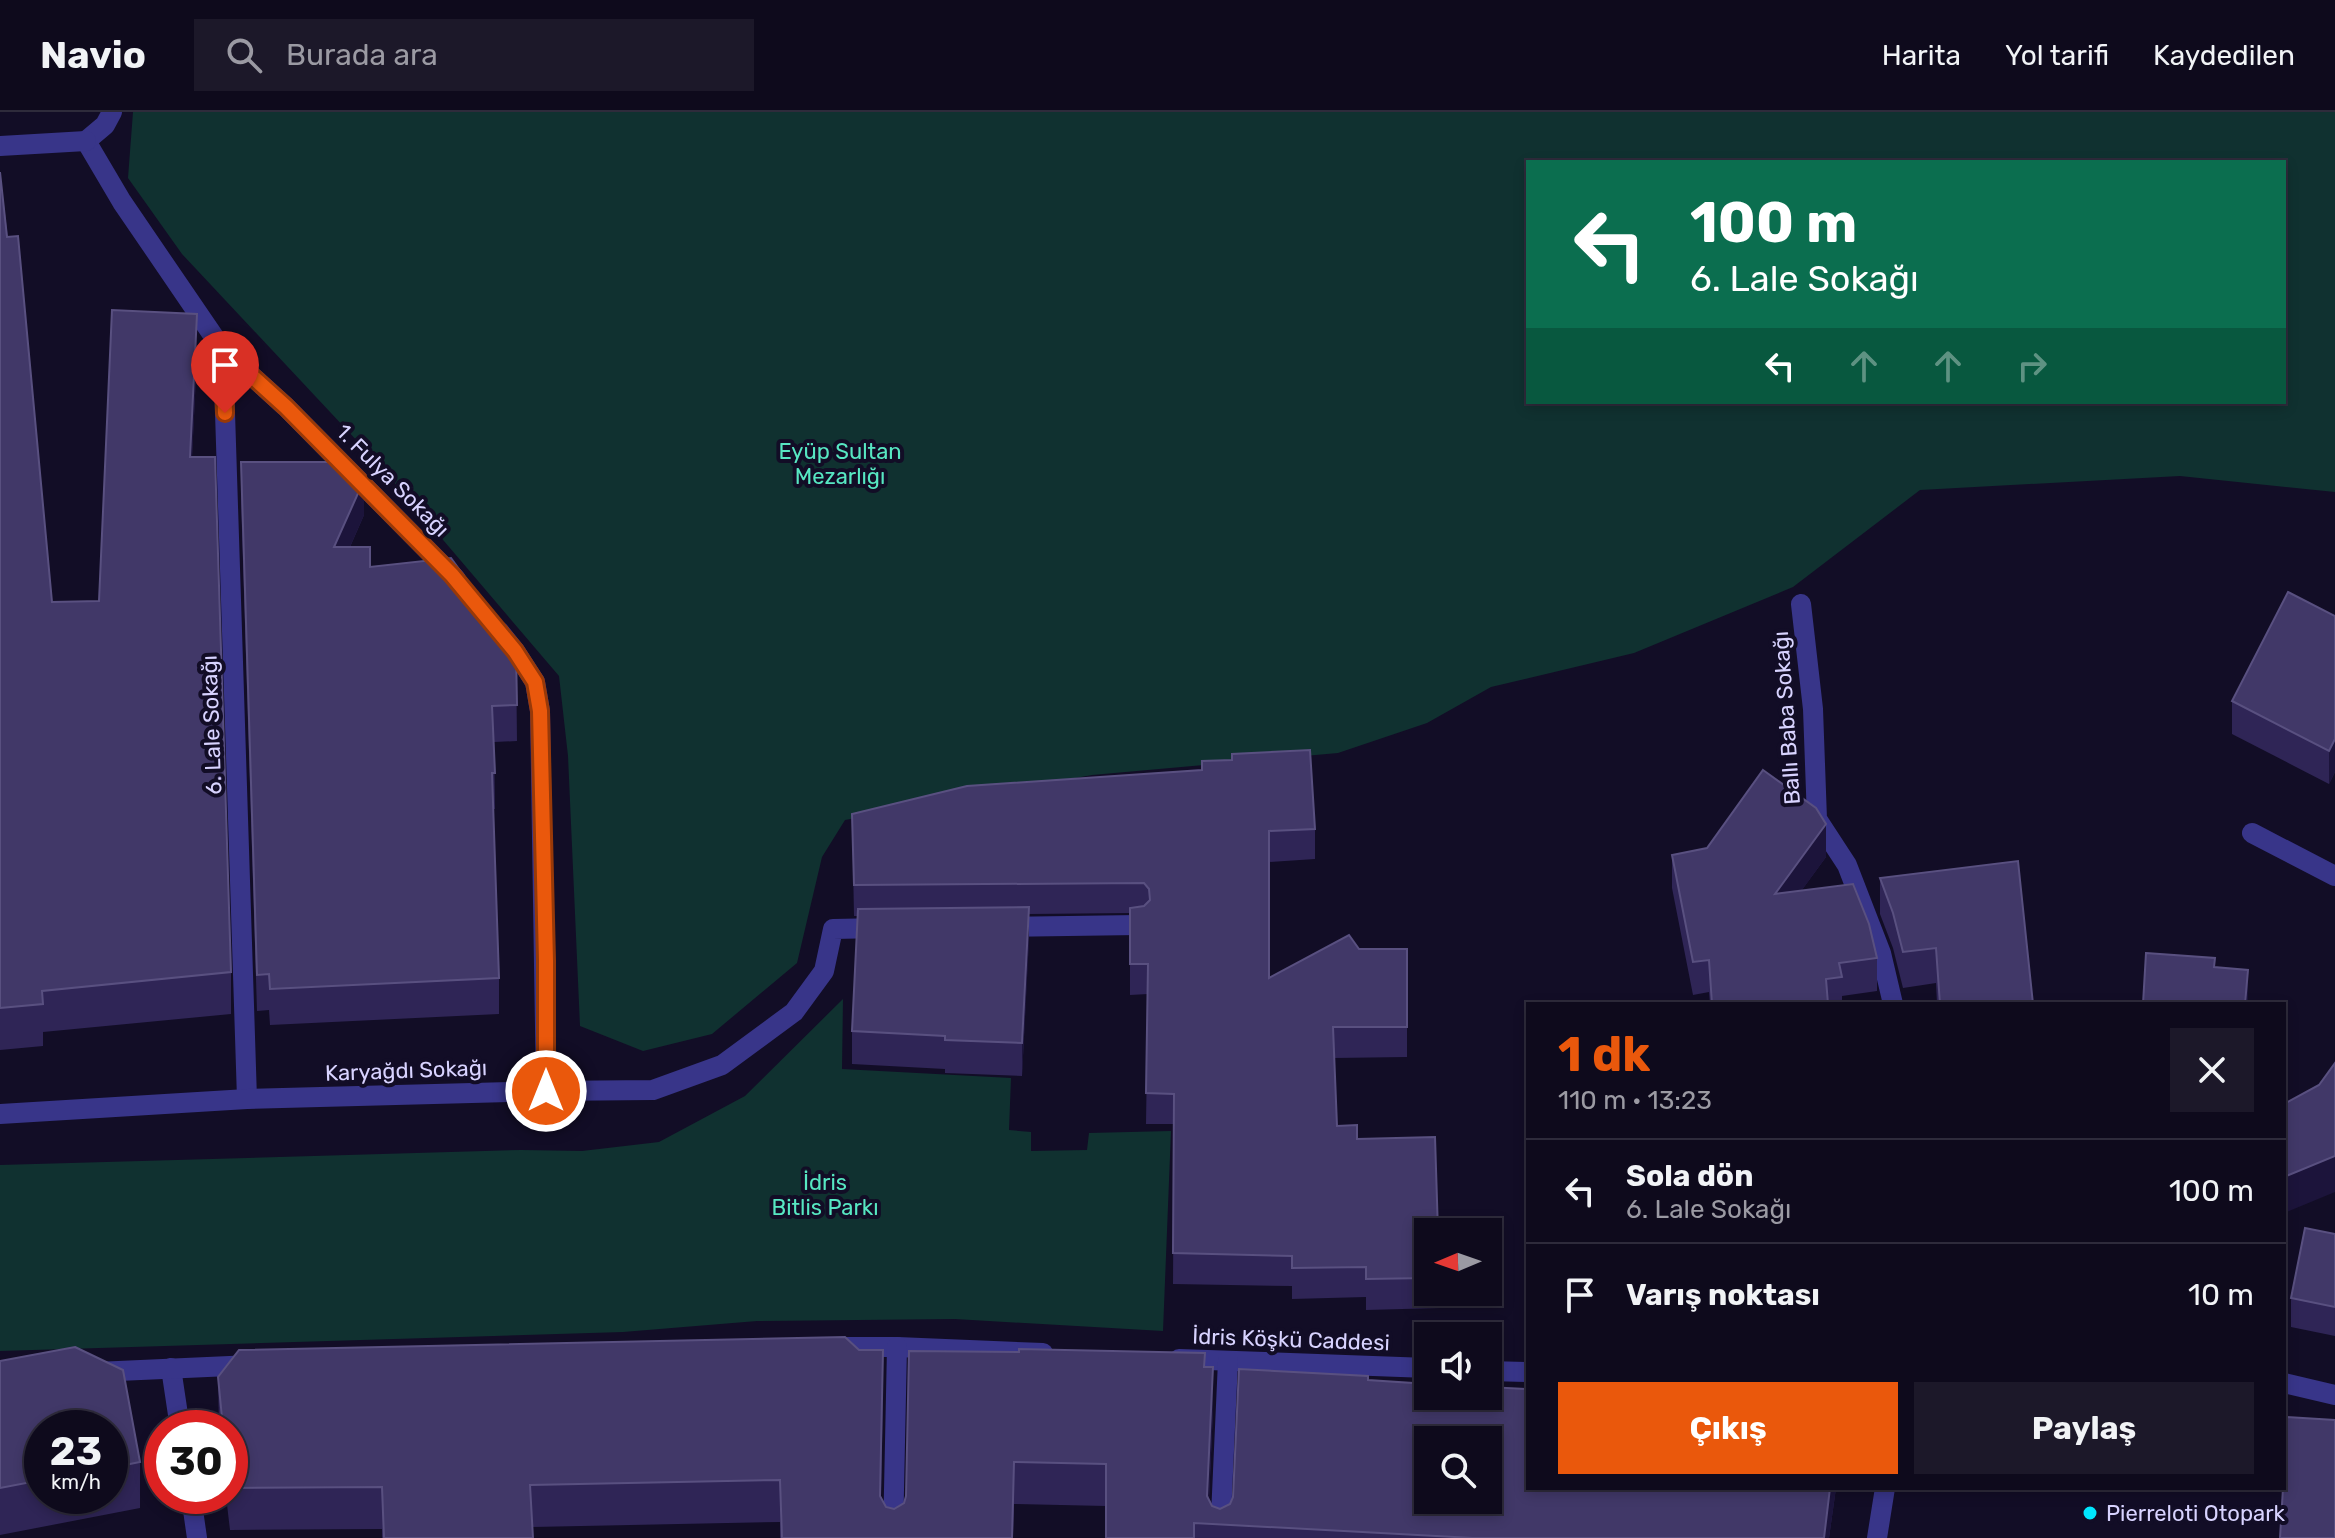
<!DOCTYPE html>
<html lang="tr">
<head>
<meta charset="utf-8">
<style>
  body { margin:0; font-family:Rubik,sans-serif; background:#1c1829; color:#f1f3f6; height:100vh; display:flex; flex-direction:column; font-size:30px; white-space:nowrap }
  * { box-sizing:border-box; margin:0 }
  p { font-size:26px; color:#9b9aa3 }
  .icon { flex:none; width:44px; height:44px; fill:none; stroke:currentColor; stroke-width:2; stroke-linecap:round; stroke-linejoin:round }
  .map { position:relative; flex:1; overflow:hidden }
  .drawer { position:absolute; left:1526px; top:890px; width:760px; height:488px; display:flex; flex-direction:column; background:#0e0a1c; border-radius:0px; box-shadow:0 4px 12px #0003,0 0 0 2px #2e2b3b }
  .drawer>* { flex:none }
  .hud { position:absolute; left:1526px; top:48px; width:760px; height:244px; border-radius:0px; box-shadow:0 4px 12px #0003,0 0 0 2px #2e2b3b; background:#0b6e4f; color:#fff; overflow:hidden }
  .needle { width:52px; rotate:268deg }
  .fabs { position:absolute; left:1414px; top:1106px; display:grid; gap:16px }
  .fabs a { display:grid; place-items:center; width:88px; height:88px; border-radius:0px; background:#0e0a1c; box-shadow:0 4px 12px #0003,0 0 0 2px #2e2b3b; font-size:40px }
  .speed { position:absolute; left:24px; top:1298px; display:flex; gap:16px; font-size:40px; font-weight:700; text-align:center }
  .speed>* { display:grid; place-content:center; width:104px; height:104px; border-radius:50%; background:#0e0a1c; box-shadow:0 4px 12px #0003,0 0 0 2px #2e2b3b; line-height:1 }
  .speed small { font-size:20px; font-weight:400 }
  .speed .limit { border:12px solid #d22; background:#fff; color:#111 }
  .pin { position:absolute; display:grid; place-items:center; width:68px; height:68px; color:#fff; margin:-82px -34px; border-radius:50% 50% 50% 0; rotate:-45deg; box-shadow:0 0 8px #0007 }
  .pin .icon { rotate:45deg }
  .me { position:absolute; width:88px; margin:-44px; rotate:0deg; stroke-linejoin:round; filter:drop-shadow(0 0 6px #0008) }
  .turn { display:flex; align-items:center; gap:28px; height:168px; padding:0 32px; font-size:36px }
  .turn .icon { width:104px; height:104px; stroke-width:2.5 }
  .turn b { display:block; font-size:56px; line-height:68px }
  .lanes { display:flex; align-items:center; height:76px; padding:0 32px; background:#0003; justify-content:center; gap:40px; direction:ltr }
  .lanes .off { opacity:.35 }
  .round { display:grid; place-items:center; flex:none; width:84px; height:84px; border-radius:0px; background:#1c1829 }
  .overview { display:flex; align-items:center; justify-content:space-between; height:136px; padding:0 32px }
  h1 { font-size:48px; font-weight:700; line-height:60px; color:#ea580c }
  .action { display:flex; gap:16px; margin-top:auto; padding:16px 32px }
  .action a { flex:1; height:92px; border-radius:0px; background:#ea580c; color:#fff; font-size:32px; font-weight:700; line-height:92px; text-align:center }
  .action a+a { background:#1c1829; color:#f1f3f6 }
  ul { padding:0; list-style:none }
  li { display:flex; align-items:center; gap:24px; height:104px; padding:0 32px; border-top:2px solid #2e2b3b }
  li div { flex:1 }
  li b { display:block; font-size:30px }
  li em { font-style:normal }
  header { display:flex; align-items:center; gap:48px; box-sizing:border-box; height:112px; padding:0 40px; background:#0e0a1c; border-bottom:2px solid #2e2b3b }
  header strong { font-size:38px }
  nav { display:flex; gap:44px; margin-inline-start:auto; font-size:28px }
  .search { width:560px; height:72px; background:#1c1829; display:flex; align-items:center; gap:20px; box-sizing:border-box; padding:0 28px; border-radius:0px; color:#9b9aa3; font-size:30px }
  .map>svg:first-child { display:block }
  .green { fill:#103130; fill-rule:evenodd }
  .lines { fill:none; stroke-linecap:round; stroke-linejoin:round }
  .lane { stroke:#383589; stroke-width:20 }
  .street { stroke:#383589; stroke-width:20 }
  .wall { fill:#2f2556; fill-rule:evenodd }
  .shaded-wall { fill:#1c143b }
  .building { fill:#413868; stroke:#595080; stroke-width:2; fill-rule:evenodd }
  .route-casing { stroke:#983908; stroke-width:20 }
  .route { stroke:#ea580c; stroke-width:14 }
  .poi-dot { fill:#00e6fe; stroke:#120d26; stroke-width:3 }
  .labels { text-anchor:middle; stroke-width:8; stroke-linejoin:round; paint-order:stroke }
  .park-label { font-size:22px; fill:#57e7c2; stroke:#120d26 }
  .street-label { font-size:22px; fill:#d8d3ff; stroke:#120d26 }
  .poi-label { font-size:22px; fill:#d8d3ff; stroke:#120d26; text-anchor:start }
</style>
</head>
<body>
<header>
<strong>Navio</strong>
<div class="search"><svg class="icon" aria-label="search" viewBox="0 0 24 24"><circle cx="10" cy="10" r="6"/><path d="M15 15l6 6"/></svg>Burada ara</div>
<nav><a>Harita</a><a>Yol tarifi</a><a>Kaydedilen</a></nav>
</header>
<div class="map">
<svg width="2335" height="1426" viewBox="0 0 2335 1426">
  <rect width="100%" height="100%" fill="#120d26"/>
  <g class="green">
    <path d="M133,0H2335V380L2180,364L1920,378L1793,475L1634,541L1491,575L1427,611L1338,641L1092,663L845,708L822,745L797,851L712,922L643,939L580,914L568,644L559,564L375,348L182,142L128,66ZM1528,50H2284V290H1528Z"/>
    <polygon points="843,887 842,957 1011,966 1009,1018 1031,1020 1031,1039 1087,1038 1089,1021 1171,1019 1163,1219 955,1207 757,1209 623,1220 0,1239 0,1053 521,1038 582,1039 659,1030 745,984"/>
  </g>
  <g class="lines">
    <polyline class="lane" points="2252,721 2335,764"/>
    <g class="street">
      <polyline points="86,29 122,90 223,238 286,295 456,467"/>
      <polyline points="86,29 105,13 112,0"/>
      <polyline points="0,34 86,29"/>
      <polyline points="223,238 247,987"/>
      <polyline points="1801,492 1813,597 1817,707 1847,753 1881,841 1893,892"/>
      <polyline points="499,519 515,539 535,570 540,599 546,979"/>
      <polyline points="1002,815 1138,813"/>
      <polyline points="0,1002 247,987 546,979 653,978 722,953 794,900 824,859 833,817 882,816"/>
      <polyline points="831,1235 897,1235 1043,1241"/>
      <polyline points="1179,1247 1428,1256"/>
      <polyline points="171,1256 180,1316"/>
      <polyline points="1488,1259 1528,1260"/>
      <polyline points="96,1260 252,1253"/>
      <polyline points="2284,1271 2335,1283"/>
      <polyline points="191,1384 197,1426"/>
      <polyline points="893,1426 897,1235"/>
      <polyline points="1220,1426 1228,1249"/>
      <polyline points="1877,1426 1885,1376"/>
    </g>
  </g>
  <g class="wall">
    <polygon points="0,60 52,490 99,489 197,243 192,345 231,860 231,902 43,920 43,934 0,938"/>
    <polygon points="241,350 364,403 350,435 370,455 516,540 517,629 494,630 495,697 493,697 499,866 499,902 270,913 269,898 257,899 241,386"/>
    <polygon points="2335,504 2335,660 2329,672 2232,622 2232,589"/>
    <polygon points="852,702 1315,717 1315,747 1269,750 1269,866 1359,837 1407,837 1407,945 1334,946 1337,1014 1357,1027 1428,1120 1428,1180 1440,1180 1440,1196 1366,1198 1366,1185 1292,1187 1292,1174 1173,1172 1174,1012 1146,1012 1148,882 1130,883 1130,801 1029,802 1029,827 1022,964 945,961 945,957 852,952 852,919 858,804 854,804"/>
    <polygon points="1672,743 1826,745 1801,779 1877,846 1877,879 1842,884 1842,892 1710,892 1709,880 1693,883 1672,776"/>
    <polygon points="1880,766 2033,892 1937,892 1936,871 1903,876 1893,836 1880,802"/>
    <polygon points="2335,1122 2335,1224 2291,1215 2291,1186"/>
    <path d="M75,1235L123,1258L140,1350V1396L0,1423V1249ZM42,1316H110V1384H42Z"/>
    <polygon points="1205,1255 1213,1297 1209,1388 1212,1394 1220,1397 1230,1392 1368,1268 1528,1376 1836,1376 1829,1426 1106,1426 1106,1394 1014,1392 1013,1426 780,1426 780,1410 532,1415 533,1426 382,1426 382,1417 230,1418 226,1384 230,1384 230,1316 219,1316 218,1265 883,1280 881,1385 886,1395 894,1397"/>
  </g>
  <g class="shaded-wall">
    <polygon points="197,202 197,243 190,387 190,345"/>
    <polygon points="364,368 364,403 334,471 334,435"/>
    <polygon points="2335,627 2335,660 2329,672 2329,639"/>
    <polygon points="1826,712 1826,745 1775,815 1775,782"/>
    <polygon points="1029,795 1029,827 1022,964 1022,931"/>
    <polygon points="2248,858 2248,892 2245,892"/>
    <polygon points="2335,1044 2335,1080 2284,1101 2284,1065"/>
    <polygon points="883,1238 883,1280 880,1426 880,1384"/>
    <polygon points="1213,1255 1213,1297 1208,1412 1207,1384"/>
    <polygon points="1830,1376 1836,1376 1829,1426 1824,1426"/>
  </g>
  <g class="building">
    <polygon points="0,60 7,125 18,124 52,490 99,489 112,198 197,202 190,345 215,345 231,860 42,879 43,892 0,896"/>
    <polygon points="241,350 331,350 364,368 334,435 370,435 370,455 451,446 494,505 516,540 517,593 492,594 495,661 492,661 499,866 270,877 269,862 257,863"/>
    <polygon points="2288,480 2335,504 2335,627 2329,639 2232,589"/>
    <polygon points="1310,638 1315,717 1269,719 1269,866 1349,823 1359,837 1407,837 1407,915 1333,915 1337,1014 1357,1013 1357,1027 1435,1025 1438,1120 1428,1120 1428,1166 1366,1167 1366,1155 1292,1156 1292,1144 1173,1141 1174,982 1146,981 1148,852 1130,852 1130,796 1144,794 1150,788 1149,777 1144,771 854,773 852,702 967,674 1202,658 1202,649 1232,648 1232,642"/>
    <polygon points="1763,658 1816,696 1826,712 1775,782 1853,772 1869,812 1877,846 1839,851 1842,865 1826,867 1828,892 1712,892 1709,848 1693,850 1672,743 1707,736"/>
    <polygon points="2018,749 2033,892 1940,892 1936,836 1903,840 1893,801 1880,766"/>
    <polygon points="1029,795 1022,931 945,928 945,924 852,919 858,797"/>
    <polygon points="2146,841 2215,846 2214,855 2248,858 2245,892 2143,892"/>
    <polygon points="2335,951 2335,1044 2284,1065 2284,992 2319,973"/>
    <polygon points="2305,1116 2335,1122 2335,1195 2291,1186"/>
    <path d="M845,1225L859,1238H883L880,1384L886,1395L894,1397L904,1391L906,1384L909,1239L1019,1240V1237L1205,1241L1204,1255H1213L1207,1384L1212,1394L1220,1397L1230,1392L1233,1385L1239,1257L1368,1264V1268L1428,1272V1284H1488V1275L1528,1277V1376H1830L1824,1426H1473L1194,1411V1426H1106V1352L1014,1350L1012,1426H782L780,1368L530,1373L533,1426H384L382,1375L230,1376V1316H223L218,1265L239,1238ZM1428,1328H1488V1388H1428Z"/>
    <polygon points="75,1235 123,1258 140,1350 110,1356 110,1316 42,1316 42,1368 0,1376 0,1249"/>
    <polygon points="2287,1305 2335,1308 2335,1426 2280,1426 2283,1376 2284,1376"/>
  </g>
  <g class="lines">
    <defs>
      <polyline id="route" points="225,301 223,238 286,295 452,463 515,539 535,570 540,599 546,849 546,979"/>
    </defs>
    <use href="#route" class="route-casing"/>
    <use href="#route" class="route"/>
  </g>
  <circle class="poi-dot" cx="2090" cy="1401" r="8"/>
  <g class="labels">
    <g class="park-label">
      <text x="840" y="347">Eyüp Sultan<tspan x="840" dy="25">Mezarlığı</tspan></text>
      <text x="825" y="1078">İdris<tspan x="825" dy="25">Bitlis Parkı</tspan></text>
    </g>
    <g class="street-label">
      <text transform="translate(393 368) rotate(45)" y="8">1. Fulya Sokağı</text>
      <text transform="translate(1786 606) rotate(-94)" y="8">Ballı Baba Sokağı</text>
      <text transform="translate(211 613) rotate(-92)" y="8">6. Lale Sokağı</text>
      <text transform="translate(406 958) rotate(-2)" y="8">Karyağdı Sokağı</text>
      <text transform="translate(1291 1227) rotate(2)" y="8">İdris Köşkü Caddesi</text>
    </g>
    <g class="poi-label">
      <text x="2106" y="1409">Pierreloti Otopark</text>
    </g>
  </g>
</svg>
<div class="fabs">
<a><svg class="needle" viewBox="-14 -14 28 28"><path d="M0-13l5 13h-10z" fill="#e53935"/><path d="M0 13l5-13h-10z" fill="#9b9aa3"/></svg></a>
<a><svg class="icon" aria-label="sound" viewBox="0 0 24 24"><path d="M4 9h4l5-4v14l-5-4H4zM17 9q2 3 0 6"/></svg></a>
<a><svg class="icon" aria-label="search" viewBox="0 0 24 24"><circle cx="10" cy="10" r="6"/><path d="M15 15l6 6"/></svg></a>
</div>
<div class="speed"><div>23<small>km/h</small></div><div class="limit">30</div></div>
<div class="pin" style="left:225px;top:301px;background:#d93025"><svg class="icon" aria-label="arrive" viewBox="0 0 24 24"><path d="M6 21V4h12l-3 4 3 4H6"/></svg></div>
<svg class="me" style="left:546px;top:979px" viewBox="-20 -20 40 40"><circle r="17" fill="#ea580c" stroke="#fff" stroke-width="3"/><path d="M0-11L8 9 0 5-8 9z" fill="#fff"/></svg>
<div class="hud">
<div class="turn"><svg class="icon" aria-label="left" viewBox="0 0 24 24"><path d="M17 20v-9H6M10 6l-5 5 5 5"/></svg><div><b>100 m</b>6. Lale Sokağı</div></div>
<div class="lanes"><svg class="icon" aria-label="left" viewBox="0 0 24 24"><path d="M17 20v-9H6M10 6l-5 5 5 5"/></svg><svg class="icon off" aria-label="ahead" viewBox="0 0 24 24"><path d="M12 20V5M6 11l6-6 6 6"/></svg><svg class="icon off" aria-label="ahead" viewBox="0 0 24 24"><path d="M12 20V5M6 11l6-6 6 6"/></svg><svg class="icon off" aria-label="right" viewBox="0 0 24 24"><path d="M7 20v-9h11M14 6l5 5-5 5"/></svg></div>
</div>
<section class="drawer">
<div class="overview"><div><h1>1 dk</h1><p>110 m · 13:23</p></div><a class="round"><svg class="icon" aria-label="close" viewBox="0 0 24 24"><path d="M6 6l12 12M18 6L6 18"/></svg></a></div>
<ul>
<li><svg class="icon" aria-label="left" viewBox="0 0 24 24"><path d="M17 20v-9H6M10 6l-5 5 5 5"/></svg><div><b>Sola dön</b><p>6. Lale Sokağı</p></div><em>100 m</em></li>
<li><svg class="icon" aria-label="arrive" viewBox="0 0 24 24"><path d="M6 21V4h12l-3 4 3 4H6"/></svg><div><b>Varış noktası</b></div><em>10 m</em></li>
</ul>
<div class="action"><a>Çıkış</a><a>Paylaş</a></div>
</section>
</div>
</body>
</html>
